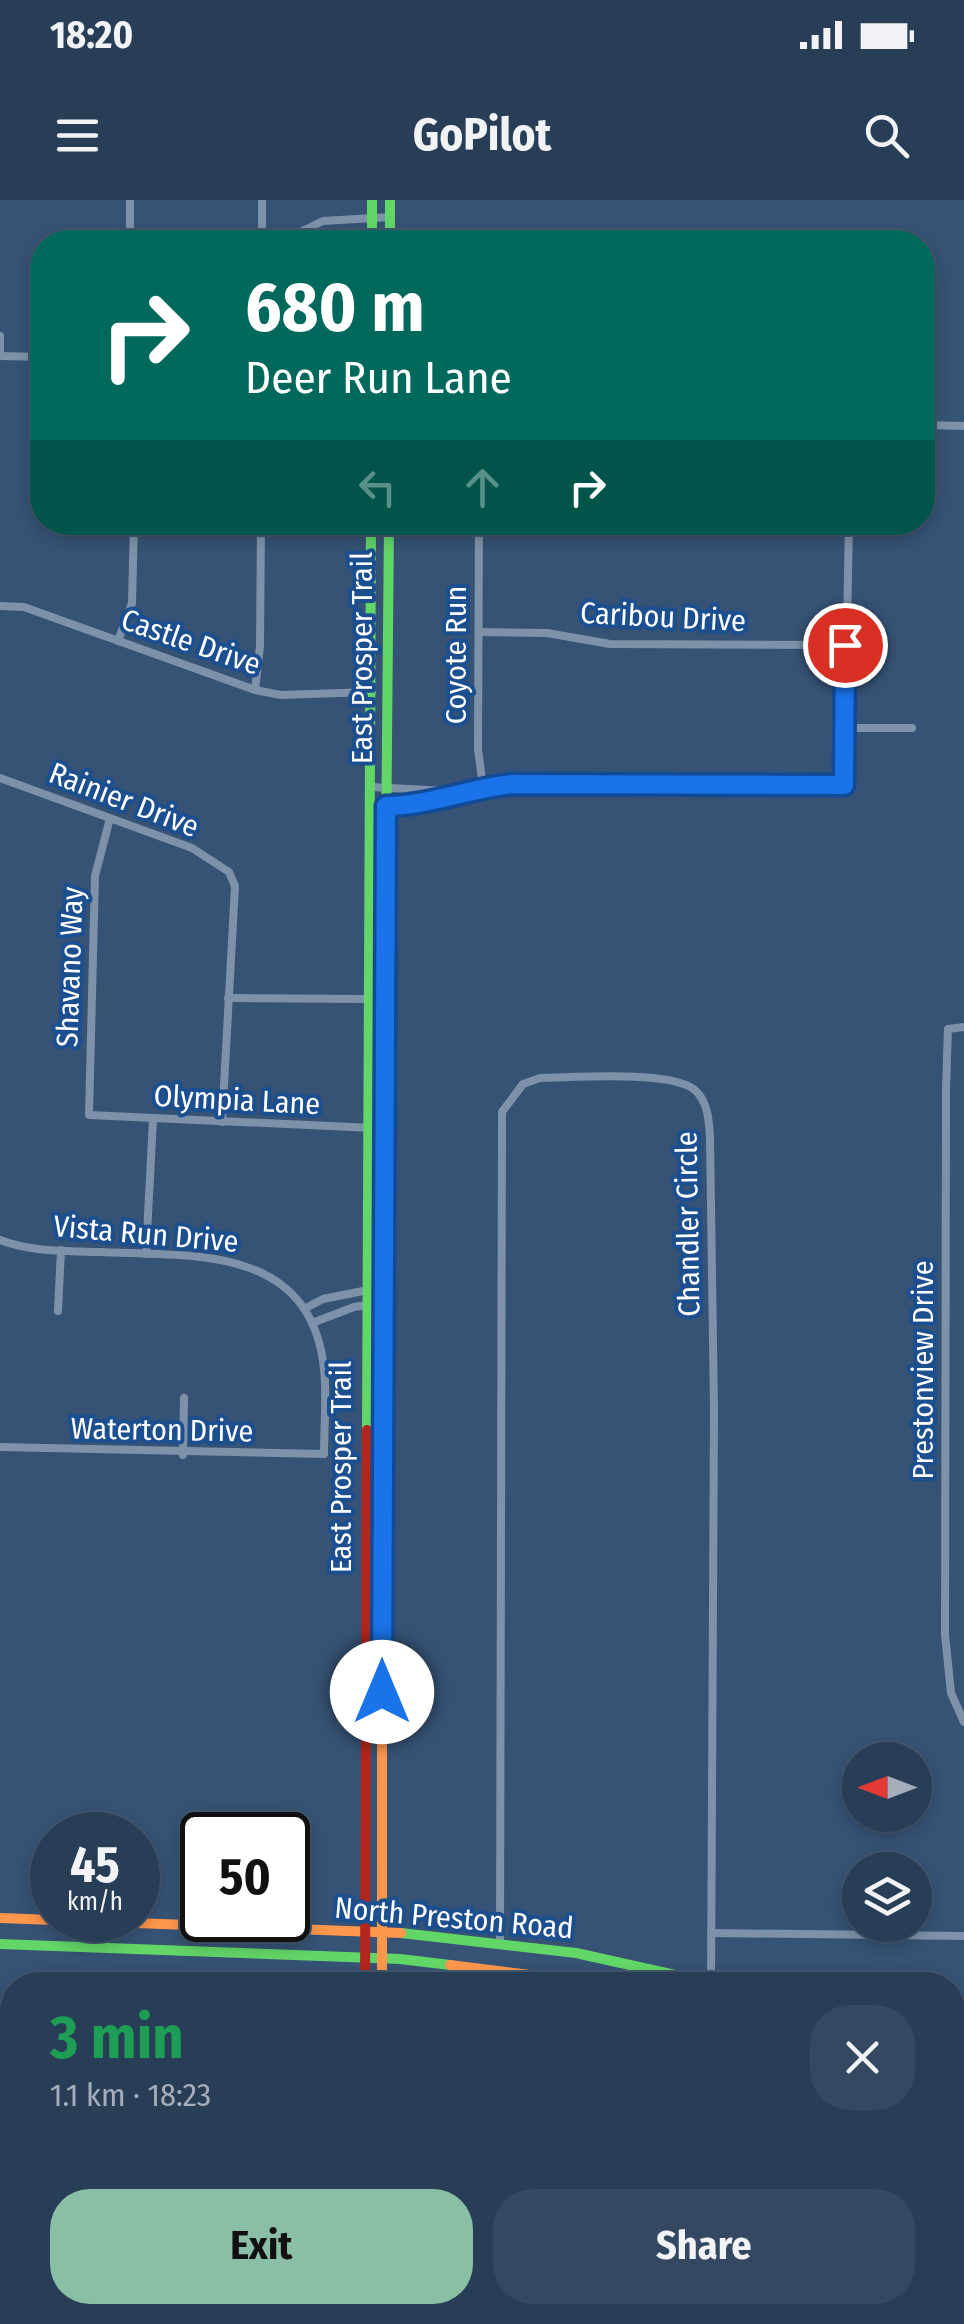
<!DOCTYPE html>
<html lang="en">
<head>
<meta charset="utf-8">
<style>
  body { margin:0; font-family:"Fira Sans Condensed",sans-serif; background:#344961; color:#f1f3f6; height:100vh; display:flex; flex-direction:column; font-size:38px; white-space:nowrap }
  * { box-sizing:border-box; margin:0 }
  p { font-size:32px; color:#a5aeba }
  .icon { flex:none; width:55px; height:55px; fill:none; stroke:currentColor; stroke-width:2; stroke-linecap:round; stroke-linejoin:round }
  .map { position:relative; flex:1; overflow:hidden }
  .sheet { position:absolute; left:0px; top:1772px; width:965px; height:352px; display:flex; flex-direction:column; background:#283e57; border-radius:40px 40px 0 0; box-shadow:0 5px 15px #0003,0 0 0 2px #44576d }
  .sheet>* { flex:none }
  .guide { position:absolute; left:30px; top:30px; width:905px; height:305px; border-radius:40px; box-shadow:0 5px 15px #0003,0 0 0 2px #44576d; background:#00695c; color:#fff; overflow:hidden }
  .needle { width:65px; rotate:270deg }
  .tools { position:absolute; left:842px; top:1542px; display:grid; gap:20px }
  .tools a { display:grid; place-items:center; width:90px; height:90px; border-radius:50%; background:#283e57; box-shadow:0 5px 15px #0003,0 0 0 2px #44576d; font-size:50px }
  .speed { position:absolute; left:30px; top:1612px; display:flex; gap:20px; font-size:50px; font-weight:700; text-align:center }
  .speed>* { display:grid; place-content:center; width:130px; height:130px; border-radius:50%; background:#283e57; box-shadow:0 5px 15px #0003,0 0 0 2px #44576d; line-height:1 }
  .speed small { font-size:25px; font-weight:400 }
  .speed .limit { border:5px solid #111; border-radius:15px; background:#fff; color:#111 }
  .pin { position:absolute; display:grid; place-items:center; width:85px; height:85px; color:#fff; margin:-42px; border:5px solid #fff; border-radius:50%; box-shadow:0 2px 10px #0007 }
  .me { position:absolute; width:110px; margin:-55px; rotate:0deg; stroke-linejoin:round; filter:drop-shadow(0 0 8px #0008) }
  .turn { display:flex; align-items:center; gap:35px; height:210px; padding:0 50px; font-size:45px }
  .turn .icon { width:130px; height:130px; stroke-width:2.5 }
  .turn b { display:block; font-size:70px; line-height:85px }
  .lanes { display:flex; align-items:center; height:95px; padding:0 50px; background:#0003; justify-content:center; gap:50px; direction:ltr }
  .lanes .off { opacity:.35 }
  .round { display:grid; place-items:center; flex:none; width:105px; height:105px; border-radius:40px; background:#344961 }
  .head { display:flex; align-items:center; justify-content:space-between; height:170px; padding:0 50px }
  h1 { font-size:60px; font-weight:700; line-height:75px; color:#1e9e55 }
  .action { display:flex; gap:20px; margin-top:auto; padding:20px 50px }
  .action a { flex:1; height:115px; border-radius:40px; background:#8abfa5; color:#111; font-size:40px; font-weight:700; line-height:115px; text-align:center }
  .action a+a { background:#344961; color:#f1f3f6 }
  .status { display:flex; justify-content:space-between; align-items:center; height:70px; padding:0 50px; background:#283e57; direction:ltr }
  .status svg { height:28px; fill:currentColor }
  header { display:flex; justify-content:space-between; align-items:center; height:130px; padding:0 50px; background:#283e57; font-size:45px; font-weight:700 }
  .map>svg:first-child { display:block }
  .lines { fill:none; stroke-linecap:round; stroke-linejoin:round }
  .street { stroke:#7d92a8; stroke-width:8 }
  .fast { stroke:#63d668; stroke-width:10 }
  .slow { stroke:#ff974d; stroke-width:10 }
  .jam { stroke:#b3261e; stroke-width:10 }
  .route-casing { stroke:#114b97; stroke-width:25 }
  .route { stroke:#1a73e8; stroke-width:18 }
  .labels { text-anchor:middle; stroke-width:8; stroke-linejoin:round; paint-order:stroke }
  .street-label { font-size:30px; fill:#fff; stroke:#1b4f8f }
</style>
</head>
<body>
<div class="status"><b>18:20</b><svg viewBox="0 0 49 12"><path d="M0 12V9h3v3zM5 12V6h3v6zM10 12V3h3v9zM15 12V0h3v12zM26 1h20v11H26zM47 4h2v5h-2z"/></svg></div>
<header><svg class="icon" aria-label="menu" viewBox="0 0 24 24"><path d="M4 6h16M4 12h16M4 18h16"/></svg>GoPilot<svg class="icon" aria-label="search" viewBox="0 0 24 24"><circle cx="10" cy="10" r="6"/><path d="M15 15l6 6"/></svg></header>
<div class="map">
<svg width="964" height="2124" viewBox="0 0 964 2124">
  <rect width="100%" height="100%" fill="#365274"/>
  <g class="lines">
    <g class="street">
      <polyline points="300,32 323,21 390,17"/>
      <polyline points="130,33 390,32"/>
      <polyline points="130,42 130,0"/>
      <polyline points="262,42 262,0"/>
      <polyline points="0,136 0,156"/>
      <polyline points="0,156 42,157"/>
      <polyline points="922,225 964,226"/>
      <polyline points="479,322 478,549 483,587"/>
      <polyline points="0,406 24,407 255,490 281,495 372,492"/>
      <polyline points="479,432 547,433 610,444 845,445"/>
      <polyline points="118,441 132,403 134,322"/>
      <polyline points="255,490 260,446 261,322"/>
      <polyline points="844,528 912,528"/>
      <polyline points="0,578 192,648 229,672 235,686 222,922"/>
      <polyline points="371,587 465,592"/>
      <polyline points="371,605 434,603 483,587 511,584 844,585 849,322"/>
      <polyline points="109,622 95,676 89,915 373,928"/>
      <polyline points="228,798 369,799"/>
      <polyline points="964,827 948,829 946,888 945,1434 951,1493 964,1522"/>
      <path d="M0,1040C31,1052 66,1051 99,1052C194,1056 311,1045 324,1169C327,1197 324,1226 324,1254L0,1247"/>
      <polyline points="146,1054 153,919"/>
      <polyline points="304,1109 323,1099 373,1089"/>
      <polyline points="58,1111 61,1050"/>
      <polyline points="312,1123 354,1107 382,1103"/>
      <polyline points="183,1255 184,1198"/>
      <polyline points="711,1733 964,1736"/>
      <path d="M500,1742L502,912L523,884L540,878C572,878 676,869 697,892C708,904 709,921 710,937L714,1210L711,1785"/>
      <polyline points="0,2085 12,2085"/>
      <polyline points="270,2112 270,2124"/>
      <polyline points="609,2124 617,2112"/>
      <polyline points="860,2124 861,2112"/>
    </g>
    <g class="fast">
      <polyline points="372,0 372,42"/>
      <polyline points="390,0 390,42"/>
      <polyline points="382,1094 389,322"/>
      <polyline points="367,1230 371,322"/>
      <polyline points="401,1733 576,1753 720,1785"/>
      <polyline points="0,1744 400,1759 450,1765"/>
      <polyline points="367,2112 367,2124"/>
    </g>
    <g class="slow">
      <polyline points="382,1094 382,1785"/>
      <polyline points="0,1718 401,1733"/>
      <polyline points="450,1765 611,1785"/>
      <polyline points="952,1848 964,1851"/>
      <polyline points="952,1870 964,1874"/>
      <polyline points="384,2112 384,2124"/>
    </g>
    <polyline class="jam" points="365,1785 367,1230"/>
  </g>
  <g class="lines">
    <defs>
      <path id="route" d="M382,1492L386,606C431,605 468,589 511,584L844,585L845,445"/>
    </defs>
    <use href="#route" class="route-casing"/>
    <use href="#route" class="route"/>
  </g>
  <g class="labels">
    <g class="street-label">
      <text transform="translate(663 417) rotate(3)" y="10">Caribou Drive</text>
      <text transform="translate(191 442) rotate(19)" y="10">Castle Drive</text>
      <text transform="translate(456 455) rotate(-90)" y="10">Coyote Run</text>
      <text transform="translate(362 458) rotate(-90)" y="10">East Prosper Trail</text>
      <text transform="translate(124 600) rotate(21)" y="10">Rainier Drive</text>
      <text transform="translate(70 767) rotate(-88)" y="10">Shavano Way</text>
      <text transform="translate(237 900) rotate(3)" y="10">Olympia Lane</text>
      <text transform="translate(688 1024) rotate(-91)" y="10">Chandler Circle</text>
      <text transform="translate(146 1034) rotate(5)" y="10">Vista Run Drive</text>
      <text transform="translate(923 1170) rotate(-90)" y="10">Prestonview Drive</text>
      <text transform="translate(162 1230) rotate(1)" y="10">Waterton Drive</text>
      <text transform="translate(341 1267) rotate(-90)" y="10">East Prosper Trail</text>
      <text transform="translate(454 1718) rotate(5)" y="10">North Preston Road</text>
    </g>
  </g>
</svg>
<div class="tools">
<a><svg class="needle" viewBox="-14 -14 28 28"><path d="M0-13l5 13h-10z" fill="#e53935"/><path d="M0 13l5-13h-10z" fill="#a5aeba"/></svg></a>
<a><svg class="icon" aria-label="layers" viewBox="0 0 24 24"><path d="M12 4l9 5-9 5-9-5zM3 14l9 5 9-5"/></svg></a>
</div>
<div class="speed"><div>45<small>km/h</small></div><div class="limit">50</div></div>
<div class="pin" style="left:845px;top:445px;background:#d93025"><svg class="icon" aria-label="arrive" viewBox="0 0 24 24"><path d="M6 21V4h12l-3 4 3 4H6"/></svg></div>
<svg class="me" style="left:382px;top:1492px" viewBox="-20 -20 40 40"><circle r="19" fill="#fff"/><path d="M0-13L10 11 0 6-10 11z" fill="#1a73e8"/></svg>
<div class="guide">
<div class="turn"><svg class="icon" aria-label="right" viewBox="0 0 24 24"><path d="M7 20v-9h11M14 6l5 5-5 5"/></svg><div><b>680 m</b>Deer Run Lane</div></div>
<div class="lanes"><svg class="icon off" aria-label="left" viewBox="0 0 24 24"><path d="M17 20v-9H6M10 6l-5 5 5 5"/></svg><svg class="icon off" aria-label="ahead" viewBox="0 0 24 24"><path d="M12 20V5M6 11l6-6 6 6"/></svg><svg class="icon" aria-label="right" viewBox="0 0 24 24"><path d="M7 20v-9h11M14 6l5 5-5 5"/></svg></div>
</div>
<section class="sheet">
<div class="head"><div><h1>3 min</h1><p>1.1 km · 18:23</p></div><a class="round"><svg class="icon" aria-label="close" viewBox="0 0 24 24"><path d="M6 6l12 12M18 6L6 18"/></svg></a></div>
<div class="action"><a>Exit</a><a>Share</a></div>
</section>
</div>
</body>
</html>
